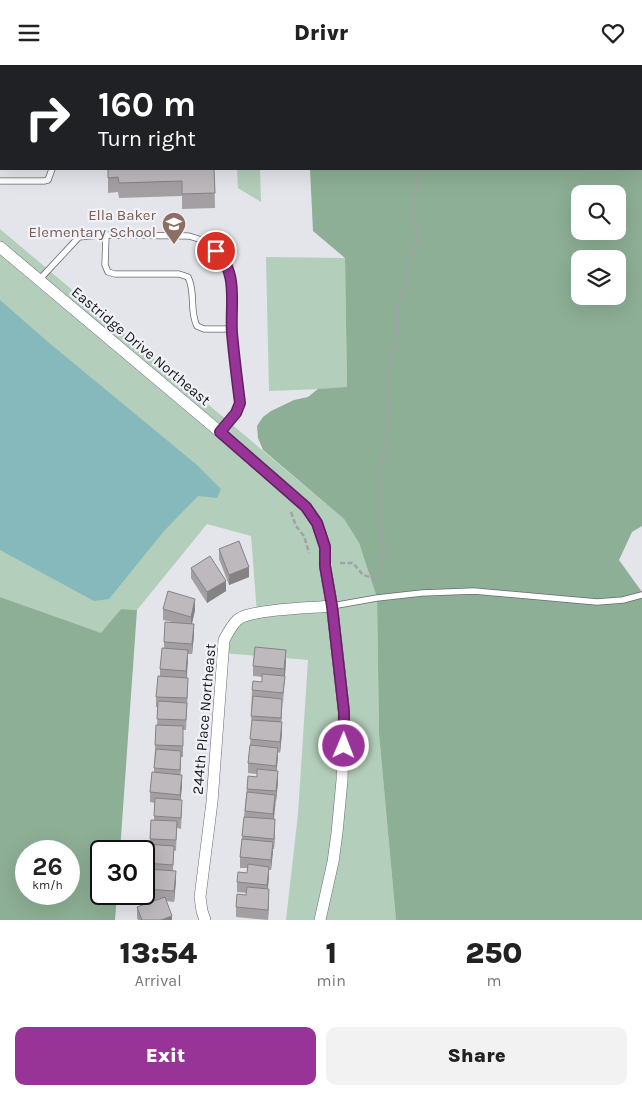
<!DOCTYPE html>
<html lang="en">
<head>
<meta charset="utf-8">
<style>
  body { margin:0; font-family:Karla,sans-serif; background:#f2f2f2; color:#222; height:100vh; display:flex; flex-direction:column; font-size:19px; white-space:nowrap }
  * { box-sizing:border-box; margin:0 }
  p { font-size:16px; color:#767676 }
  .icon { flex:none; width:28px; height:28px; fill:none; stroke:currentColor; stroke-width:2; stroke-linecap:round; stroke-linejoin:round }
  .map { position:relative; height:855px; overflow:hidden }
  .sheet { display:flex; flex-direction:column; background:#fff; flex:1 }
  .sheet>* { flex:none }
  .top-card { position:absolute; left:0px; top:0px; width:642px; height:105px; box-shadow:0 5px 20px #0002; background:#202124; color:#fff; overflow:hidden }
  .buttons { position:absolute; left:571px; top:120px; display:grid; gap:10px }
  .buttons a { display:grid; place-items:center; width:55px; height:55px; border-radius:10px; background:#fff; box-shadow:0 5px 20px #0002; font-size:25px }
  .speed { position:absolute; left:15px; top:775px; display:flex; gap:10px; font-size:25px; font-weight:700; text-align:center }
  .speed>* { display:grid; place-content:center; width:65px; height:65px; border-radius:50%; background:#fff; box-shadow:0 5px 20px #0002; line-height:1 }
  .speed small { font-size:12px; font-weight:400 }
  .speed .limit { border:2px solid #111; border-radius:8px; background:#fff; color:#111 }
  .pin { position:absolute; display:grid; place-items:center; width:42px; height:42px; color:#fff; margin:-21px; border:2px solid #fff; border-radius:50%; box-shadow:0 1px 5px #0007 }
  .me { position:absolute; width:55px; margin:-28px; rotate:1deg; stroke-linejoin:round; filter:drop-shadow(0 0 4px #0008) }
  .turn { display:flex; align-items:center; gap:18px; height:105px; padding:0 15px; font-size:22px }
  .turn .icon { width:65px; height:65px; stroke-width:2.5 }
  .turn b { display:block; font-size:35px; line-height:42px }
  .eta { display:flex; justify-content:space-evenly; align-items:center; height:85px; text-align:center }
  .eta b { font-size:30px; font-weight:800; line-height:35px }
  .primary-button { display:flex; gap:10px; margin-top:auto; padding:10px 15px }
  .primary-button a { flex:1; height:58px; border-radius:10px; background:#983398; color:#fff; font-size:20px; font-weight:800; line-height:58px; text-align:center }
  .primary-button a+a { background:#f2f2f2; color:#222 }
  header { display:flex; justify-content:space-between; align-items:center; height:65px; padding:0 15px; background:#fff; font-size:22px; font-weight:800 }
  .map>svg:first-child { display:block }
  .green { fill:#b3ceba }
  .forest { fill:#8daf95; fill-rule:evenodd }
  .water { fill:#86b9bc }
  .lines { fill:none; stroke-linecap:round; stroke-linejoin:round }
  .service-casing { stroke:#686a70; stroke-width:7 }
  .minor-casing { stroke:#686a70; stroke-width:12 }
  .path { stroke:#a1a2a7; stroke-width:2.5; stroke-dasharray:5 2.5; stroke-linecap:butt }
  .service { stroke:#fff; stroke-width:5.5 }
  .minor { stroke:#fff; stroke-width:11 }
  .wall { fill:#a39fa3 }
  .shaded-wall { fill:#858284 }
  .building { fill:#beb9bd; stroke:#858284 }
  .route-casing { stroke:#632163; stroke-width:12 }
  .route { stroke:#983398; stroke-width:9 }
  .labels { text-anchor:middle; stroke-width:4.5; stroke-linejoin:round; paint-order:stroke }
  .education-label { font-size:15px; fill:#785e54; stroke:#f0f2f8; text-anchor:end }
  .street-label { font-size:15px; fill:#171719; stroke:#f0f2f8 }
</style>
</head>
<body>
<header><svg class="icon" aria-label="menu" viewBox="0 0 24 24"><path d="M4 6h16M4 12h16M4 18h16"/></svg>Drivr<svg class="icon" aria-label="heart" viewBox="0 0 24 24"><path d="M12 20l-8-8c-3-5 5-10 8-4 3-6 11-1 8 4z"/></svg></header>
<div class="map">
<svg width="642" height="855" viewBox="0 0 642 855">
  <rect width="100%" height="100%" fill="#e3e5eb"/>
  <g class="green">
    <polygon points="237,104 260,104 261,137 238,123"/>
    <polygon points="0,164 344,454 359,478 377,533 379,669 396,855 286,855 298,749 308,595 222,588 230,564 257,549 251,471 207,459 137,545 121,544 101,569 0,532"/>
    <polygon points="266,192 345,193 347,323 269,326"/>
  </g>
  <g class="forest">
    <path d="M305,0H642V461L632,467L619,495L642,527V855H396L379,669L377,533L359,478L344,454L263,385L258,373L257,361L263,352L271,346L294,335L308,332L318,324L347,322L345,193L313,166L310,104H641V1ZM580,129H618V166H580ZM580,194H618V231H580Z"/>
    <path d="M0,532L101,568L121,544L137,545L120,786H101V829H117L115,855H0ZM26,786H69V829H26Z"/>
  </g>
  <polygon class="water" points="0,235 48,277 197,400 221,424 217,433 198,431 164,466 109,534 94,536 0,485"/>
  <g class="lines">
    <defs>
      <g id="service">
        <polyline points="0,1 1,0"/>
        <polyline points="67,1 67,0"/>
        <polyline points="0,7 1,7"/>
        <polyline points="0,45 1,44"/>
        <polyline points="0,116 44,116 48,115 52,104"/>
        <path d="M106,170L105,200L108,207L115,209H179L188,212C196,227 189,246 197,261L204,264H232"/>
        <polyline points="39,215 79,172 101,170 189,171 208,177 225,194 232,218 232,266 240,338 235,348 220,367"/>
        <polyline points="332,541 377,533 422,528 474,526 597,537 623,535 642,530"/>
      </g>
      <g id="minor">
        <polyline points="0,182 220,367 306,442 317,458 325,482 325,501 332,541 344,647 342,715 337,768 333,797 320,855"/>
        <path d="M205,855L202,846L200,832L212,737L224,575C228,568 233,557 240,553C258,544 311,543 332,541"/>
      </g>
    </defs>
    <use href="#service" class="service-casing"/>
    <use href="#minor" class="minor-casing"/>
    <g class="path">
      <polyline points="384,0 385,1"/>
      <polyline points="291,447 296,461 304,471 309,488"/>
      <polyline points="340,498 353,498 363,510 373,513 380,505 384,483 380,455 380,406 390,356 388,309 397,277 398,238 419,170 411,148 421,104"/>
    </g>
    <use href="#service" class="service"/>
    <use href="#minor" class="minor"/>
  </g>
  <g class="wall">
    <polygon points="108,104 214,104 215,143 182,144 182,131 119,133 118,127 108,128"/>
    <polygon points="219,484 249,512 229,520 219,494"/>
    <polygon points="191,503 226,526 207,538 191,513"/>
    <polygon points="163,544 195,545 192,559 194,570 192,589 188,589 187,613 188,624 186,665 183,665 183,692 181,692 180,710 182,721 180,735 182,746 181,764 177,763 176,786 174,785 173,806 176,816 174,837 166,836 172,855 138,855 137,853 137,842 156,835 146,834 147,808 144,808 144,798 150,779 151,755 154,755 155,738 150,737 150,727 154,707 156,660 157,661 158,642 156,642 156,632 160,612 160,604 164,583 164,577 173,557 163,555"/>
    <polygon points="286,596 281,657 282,668 280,688 278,687 276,706 278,717 274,754 275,765 274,784 273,784 271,805 269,805 268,824 269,835 268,855 236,852 236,842 246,830 247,828 237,827 237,817 247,808 248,803 240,803 240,792 248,711 257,712 257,709 248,708 248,698 250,680 252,661 251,651 252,625 262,617 262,612 253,611 253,601"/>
  </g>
  <g class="shaded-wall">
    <polygon points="249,502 249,512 229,520 229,510"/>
    <polygon points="226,516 226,526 207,538 207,527"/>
    <polygon points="195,534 195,545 191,562 191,552"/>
    <polygon points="194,559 194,570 192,589 192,579"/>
    <polygon points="188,585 188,595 186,616 186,606"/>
    <polygon points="286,585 286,596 283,638 284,604"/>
    <polygon points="282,634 282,644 281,664 281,653"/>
    <polygon points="282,657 282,668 280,688 280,677"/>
    <polygon points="278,683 278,693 276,711 276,701"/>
    <polygon points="181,686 181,696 180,716 180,705"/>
    <polygon points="278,706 278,717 276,737 276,726"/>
    <polygon points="182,710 182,721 180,740 180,730"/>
    <polygon points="275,730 275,740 273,759 273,749"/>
    <polygon points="275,754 275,765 274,784 274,774"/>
    <polygon points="273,777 273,787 271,805 271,795"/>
    <polygon points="269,802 269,812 267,831 267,820"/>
    <polygon points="176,806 176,816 174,837 174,826"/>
    <polygon points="269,824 269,835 268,855 268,845"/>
    <polygon points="172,851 172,855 161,855"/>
  </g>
  <g class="building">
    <rect x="150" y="0" width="96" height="1"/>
    <polygon points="108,104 214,104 215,128 182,129 182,116 119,118 118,112 108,113"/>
    <polygon points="239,476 249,502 229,510 219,484"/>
    <polygon points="210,491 226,516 207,527 191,503"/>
    <polygon points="168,526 195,534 191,552 163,544"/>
    <polygon points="165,557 194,559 192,579 164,577"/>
    <polygon points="255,582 286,585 284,604 253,601"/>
    <polygon points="162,583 188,585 186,606 160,604"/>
    <polygon points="262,609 285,611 283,628 252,625 253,616 262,617"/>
    <polygon points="158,611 188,613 187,633 156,632"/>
    <polygon points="253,631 282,634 281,653 251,651"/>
    <polygon points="158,636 187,638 186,655 157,654"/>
    <polygon points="252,655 282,657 280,677 250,674"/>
    <polygon points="156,660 183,661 183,681 155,680"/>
    <polygon points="250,680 278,683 276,701 248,698"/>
    <polygon points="156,684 181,686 180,705 154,703"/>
    <polygon points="257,704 278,706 276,726 247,724 248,711 257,712"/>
    <polygon points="152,707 182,710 180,730 150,727"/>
    <polygon points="247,727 275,730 273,749 245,746"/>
    <polygon points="155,733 182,735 181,753 154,751"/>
    <polygon points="244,752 275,754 274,774 242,771"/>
    <polygon points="151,755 177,756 176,775 150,774"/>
    <polygon points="242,774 273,777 271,795 240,792"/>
    <polygon points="145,779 174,781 173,800 144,798"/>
    <polygon points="248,799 269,802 267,820 237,817 238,807 247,808"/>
    <polygon points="147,804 176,806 174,826 146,824"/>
    <polygon points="247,822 269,824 268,845 236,842 237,829 246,830"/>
    <polygon points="165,832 172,851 161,855 142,855 137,842"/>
  </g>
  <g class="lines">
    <defs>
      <path id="route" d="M216,186C239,208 230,239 232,268C234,291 237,314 240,338L236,348L220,367L306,442L317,458L325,482V501L332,541L344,647V681"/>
    </defs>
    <use href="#route" class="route-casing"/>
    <use href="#route" class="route"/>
  </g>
  <defs>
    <symbol id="school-pin" viewBox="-11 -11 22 30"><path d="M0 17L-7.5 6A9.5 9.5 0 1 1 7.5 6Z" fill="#8d6e63" stroke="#f0f2f8"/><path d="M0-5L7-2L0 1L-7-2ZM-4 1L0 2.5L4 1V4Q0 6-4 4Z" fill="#fff"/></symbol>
  </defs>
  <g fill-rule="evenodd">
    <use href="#school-pin" x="160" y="145" width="28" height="38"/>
  </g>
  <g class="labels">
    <g class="education-label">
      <text x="156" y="155">Ella Baker<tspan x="156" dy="17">Elementary School</tspan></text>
    </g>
    <g class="street-label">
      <text transform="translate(141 281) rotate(40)" y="5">Eastridge Drive Northeast</text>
      <text transform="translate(204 654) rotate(-85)" y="5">244th Place Northeast</text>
    </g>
  </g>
</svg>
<div class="buttons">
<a><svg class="icon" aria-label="search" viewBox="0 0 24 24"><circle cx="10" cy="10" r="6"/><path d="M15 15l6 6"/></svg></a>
<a><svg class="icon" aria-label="layers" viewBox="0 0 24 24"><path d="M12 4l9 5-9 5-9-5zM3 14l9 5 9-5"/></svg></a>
</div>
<div class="speed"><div>26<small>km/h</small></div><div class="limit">30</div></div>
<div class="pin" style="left:216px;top:186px;background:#d93025"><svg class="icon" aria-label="arrive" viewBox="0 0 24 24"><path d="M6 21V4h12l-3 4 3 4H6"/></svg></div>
<svg class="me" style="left:344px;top:681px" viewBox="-20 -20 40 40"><circle r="17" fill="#983398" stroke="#fff" stroke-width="3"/><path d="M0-11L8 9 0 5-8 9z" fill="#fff"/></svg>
<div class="top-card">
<div class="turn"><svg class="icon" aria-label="right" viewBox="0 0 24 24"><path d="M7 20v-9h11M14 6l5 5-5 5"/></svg><div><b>160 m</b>Turn right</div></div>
</div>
</div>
<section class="sheet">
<div class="eta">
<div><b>13:54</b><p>Arrival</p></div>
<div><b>1</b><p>min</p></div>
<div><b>250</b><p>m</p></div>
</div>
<div class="primary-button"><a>Exit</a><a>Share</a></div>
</section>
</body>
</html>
